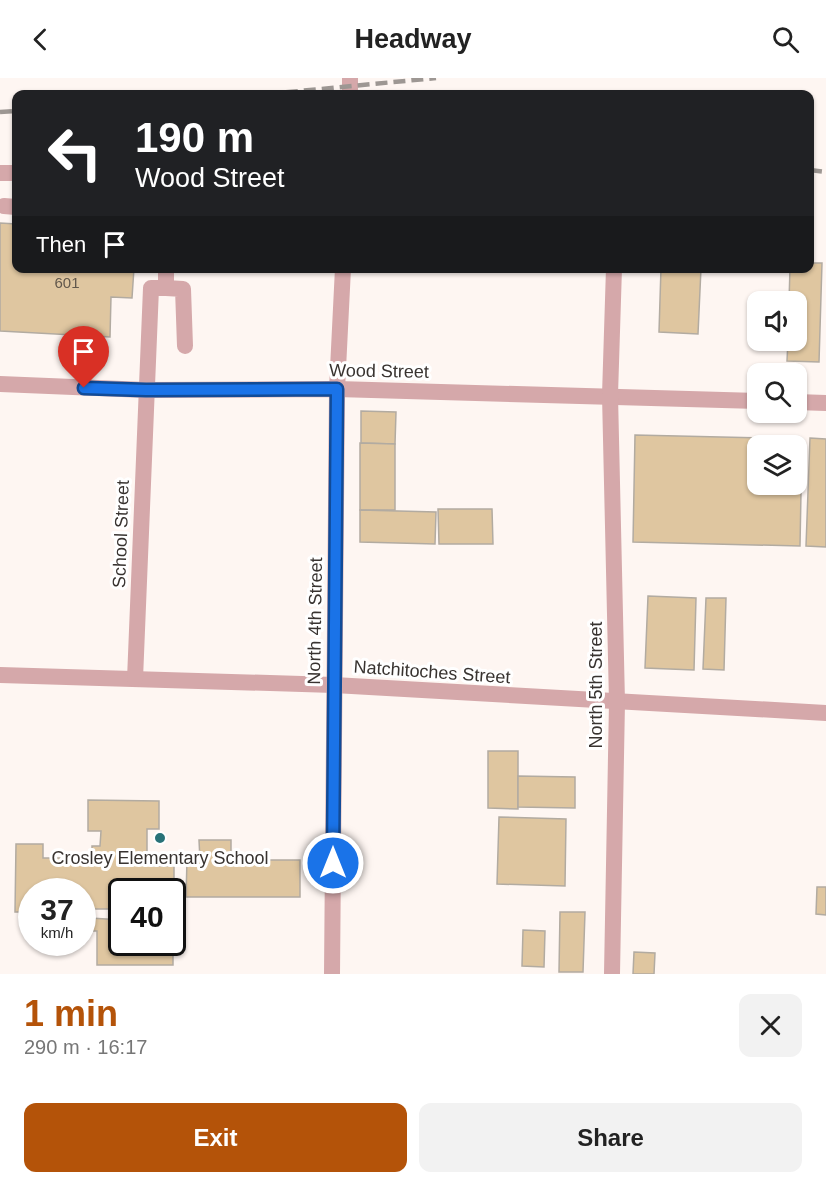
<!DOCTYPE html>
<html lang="en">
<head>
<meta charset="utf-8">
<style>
  body { margin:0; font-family:Helvetica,sans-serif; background:#f2f2f2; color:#222; height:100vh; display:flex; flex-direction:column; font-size:22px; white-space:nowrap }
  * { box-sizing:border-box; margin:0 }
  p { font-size:20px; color:#767676 }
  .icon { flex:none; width:33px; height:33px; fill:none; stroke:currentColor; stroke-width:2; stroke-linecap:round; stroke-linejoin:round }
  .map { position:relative; height:896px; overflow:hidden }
  .drawer { display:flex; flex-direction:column; background:#fff; flex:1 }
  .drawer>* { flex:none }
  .top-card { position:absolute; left:12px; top:12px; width:802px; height:183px; border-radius:12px; box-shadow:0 2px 4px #0004; background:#202124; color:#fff; overflow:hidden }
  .buttons { position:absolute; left:747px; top:213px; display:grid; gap:12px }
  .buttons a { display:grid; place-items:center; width:60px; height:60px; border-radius:12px; background:#fff; box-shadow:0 2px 4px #0004; font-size:30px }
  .speed { position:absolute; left:18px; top:800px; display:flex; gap:12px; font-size:30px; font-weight:700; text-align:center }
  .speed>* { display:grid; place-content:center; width:78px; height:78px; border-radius:50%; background:#fff; box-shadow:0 2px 4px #0004; line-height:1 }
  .speed small { font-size:15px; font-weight:400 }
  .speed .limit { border:3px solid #111; border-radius:9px; background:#fff; color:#111 }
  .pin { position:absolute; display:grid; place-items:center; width:51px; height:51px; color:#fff; margin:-62px -26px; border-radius:50% 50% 50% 0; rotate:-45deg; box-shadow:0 0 6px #0007 }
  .pin .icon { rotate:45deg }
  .me { position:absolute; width:66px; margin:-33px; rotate:0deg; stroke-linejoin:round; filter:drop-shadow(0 0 4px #0008) }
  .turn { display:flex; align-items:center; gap:21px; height:126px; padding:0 24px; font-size:27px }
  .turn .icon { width:78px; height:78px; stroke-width:2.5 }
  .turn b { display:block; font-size:42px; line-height:51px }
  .then { display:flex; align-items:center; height:57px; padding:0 24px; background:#0003; gap:12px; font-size:22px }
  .round { display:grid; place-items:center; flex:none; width:63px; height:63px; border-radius:12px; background:#f2f2f2 }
  .overview { display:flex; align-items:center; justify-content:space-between; height:102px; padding:0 24px }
  h1 { font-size:36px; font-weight:800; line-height:45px; color:#b45309 }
  .action { display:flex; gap:12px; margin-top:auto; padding:12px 24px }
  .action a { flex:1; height:69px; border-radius:12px; background:#b45309; color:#fff; font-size:24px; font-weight:800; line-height:69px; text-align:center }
  .action a+a { background:#f2f2f2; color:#222 }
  header { display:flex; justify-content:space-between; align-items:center; height:78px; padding:0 24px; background:#fff; font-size:27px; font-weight:800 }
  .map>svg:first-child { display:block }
  .building { fill:#dfc6a0; stroke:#b2aba1; stroke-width:1.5; fill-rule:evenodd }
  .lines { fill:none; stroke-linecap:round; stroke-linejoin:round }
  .minor { stroke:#d5a8aa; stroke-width:16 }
  .rail { stroke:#9d9793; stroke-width:4.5; stroke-dasharray:12 6; stroke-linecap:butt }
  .route-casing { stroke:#114b97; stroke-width:15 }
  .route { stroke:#1a73e8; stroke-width:10 }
  .poi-dot { fill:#287278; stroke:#fff; stroke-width:2 }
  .labels { text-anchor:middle; stroke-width:6; stroke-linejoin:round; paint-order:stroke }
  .number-label { font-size:15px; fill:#62584c }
  .street-label { font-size:18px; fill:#383330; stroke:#fff }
  .poi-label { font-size:18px; fill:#383330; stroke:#fff }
</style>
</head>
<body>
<header><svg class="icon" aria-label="back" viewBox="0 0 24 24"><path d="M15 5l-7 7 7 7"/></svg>Headway<svg class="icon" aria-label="search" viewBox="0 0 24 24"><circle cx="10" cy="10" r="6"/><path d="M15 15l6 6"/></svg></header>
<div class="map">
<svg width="826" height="896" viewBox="0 0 826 896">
  <rect width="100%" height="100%" fill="#fef6f2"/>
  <g class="building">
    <polygon points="0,145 16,146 16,190 134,190 132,220 111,219 110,259 0,253"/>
    <polygon points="810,185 822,185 819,284 787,283 788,262 796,262 796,224 789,224 790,190 810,190"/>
    <polygon points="661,190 701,190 698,256 659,254"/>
    <polygon points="361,333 396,334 395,366 361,365"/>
    <path d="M635,357L802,361L800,468L633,464ZM758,368H796V406H758Z"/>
    <polygon points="810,360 826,361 826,469 806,468"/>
    <polygon points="360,365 395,366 395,432 360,432"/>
    <polygon points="438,431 492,431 493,466 439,466"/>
    <polygon points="360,432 436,434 435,466 360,464"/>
    <polygon points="648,518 696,520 694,592 645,590"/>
    <polygon points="706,520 726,520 724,592 703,591"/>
    <polygon points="488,673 518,673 518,731 488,730"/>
    <polygon points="518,698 575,699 575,730 518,729"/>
    <polygon points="88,722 159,723 159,751 147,751 147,783 152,783 152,788 174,788 174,846 172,813 122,813 122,831 82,831 82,813 32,813 32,834 15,834 16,766 43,766 43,780 92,780 92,768 100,768 101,753 88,753"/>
    <polygon points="499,739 566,741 565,808 497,806"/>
    <polygon points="199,762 231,762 231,782 300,782 300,819 186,819 187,782 200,782"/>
    <polygon points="817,809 826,809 826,837 816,836"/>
    <polygon points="560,834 585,834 583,894 559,894"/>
    <polygon points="90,840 122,842 122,864 172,864 173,846 173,887 97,887 97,853 90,853"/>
    <polygon points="523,852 545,853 544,889 522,888"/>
    <polygon points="634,874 655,875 654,896 633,896"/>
  </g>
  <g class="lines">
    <g class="minor">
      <polyline points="350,0 350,16"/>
      <polyline points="0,95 16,95"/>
      <polyline points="4,128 16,129"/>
      <polyline points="166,210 183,211 185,268"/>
      <polyline points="0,306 146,312 337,311 758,323"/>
      <polyline points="796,324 826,325"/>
      <polyline points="0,597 334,607 826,635"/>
      <polyline points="135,601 151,210 166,210 166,190"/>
      <polyline points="332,896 337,311 343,190"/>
      <polyline points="612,896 617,624 610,317 614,190"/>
    </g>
    <g class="rail">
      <polyline points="268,16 436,0"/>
      <polyline points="0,34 16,33"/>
      <polyline points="810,92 826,94"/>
    </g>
  </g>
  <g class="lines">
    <defs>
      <polyline id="route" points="84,310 146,312 337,311 333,785"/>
    </defs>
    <use href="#route" class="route-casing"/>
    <use href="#route" class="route"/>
  </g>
  <circle class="poi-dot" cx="160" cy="760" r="6"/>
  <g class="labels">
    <g class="number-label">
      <text x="67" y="210">601</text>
    </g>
    <g class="street-label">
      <text transform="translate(379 293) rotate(1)" y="6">Wood Street</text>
      <text transform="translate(121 456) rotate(-88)" y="6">School Street</text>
      <text transform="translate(315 543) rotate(-89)" y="6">North 4th Street</text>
      <text transform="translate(432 594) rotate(4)" y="6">Natchitoches Street</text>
      <text transform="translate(596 607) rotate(-90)" y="6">North 5th Street</text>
    </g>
    <g class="poi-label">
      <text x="160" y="786">Crosley Elementary School</text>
    </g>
  </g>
</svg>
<div class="buttons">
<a><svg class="icon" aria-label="sound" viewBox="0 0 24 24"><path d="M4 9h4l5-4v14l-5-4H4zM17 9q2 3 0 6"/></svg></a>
<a><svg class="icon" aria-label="search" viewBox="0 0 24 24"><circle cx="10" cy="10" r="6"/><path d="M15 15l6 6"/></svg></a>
<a><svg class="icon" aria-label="layers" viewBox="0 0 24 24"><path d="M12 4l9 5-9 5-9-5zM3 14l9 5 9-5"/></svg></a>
</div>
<div class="speed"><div>37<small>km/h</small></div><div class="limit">40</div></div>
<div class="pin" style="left:84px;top:310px;background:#d93025"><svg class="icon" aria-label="arrive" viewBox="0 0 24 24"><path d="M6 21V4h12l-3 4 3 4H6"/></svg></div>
<svg class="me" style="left:333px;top:785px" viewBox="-20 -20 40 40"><circle r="17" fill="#1a73e8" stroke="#fff" stroke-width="3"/><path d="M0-11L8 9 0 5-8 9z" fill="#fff"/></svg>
<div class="top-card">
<div class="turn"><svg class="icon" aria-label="left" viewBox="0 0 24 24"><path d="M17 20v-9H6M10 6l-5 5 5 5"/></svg><div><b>190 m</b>Wood Street</div></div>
<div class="then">Then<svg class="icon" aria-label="arrive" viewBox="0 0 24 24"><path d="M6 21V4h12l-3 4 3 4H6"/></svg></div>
</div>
</div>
<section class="drawer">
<div class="overview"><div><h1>1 min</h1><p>290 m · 16:17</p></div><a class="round"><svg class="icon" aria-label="close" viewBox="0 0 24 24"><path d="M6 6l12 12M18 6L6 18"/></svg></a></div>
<div class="action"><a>Exit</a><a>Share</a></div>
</section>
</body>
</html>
